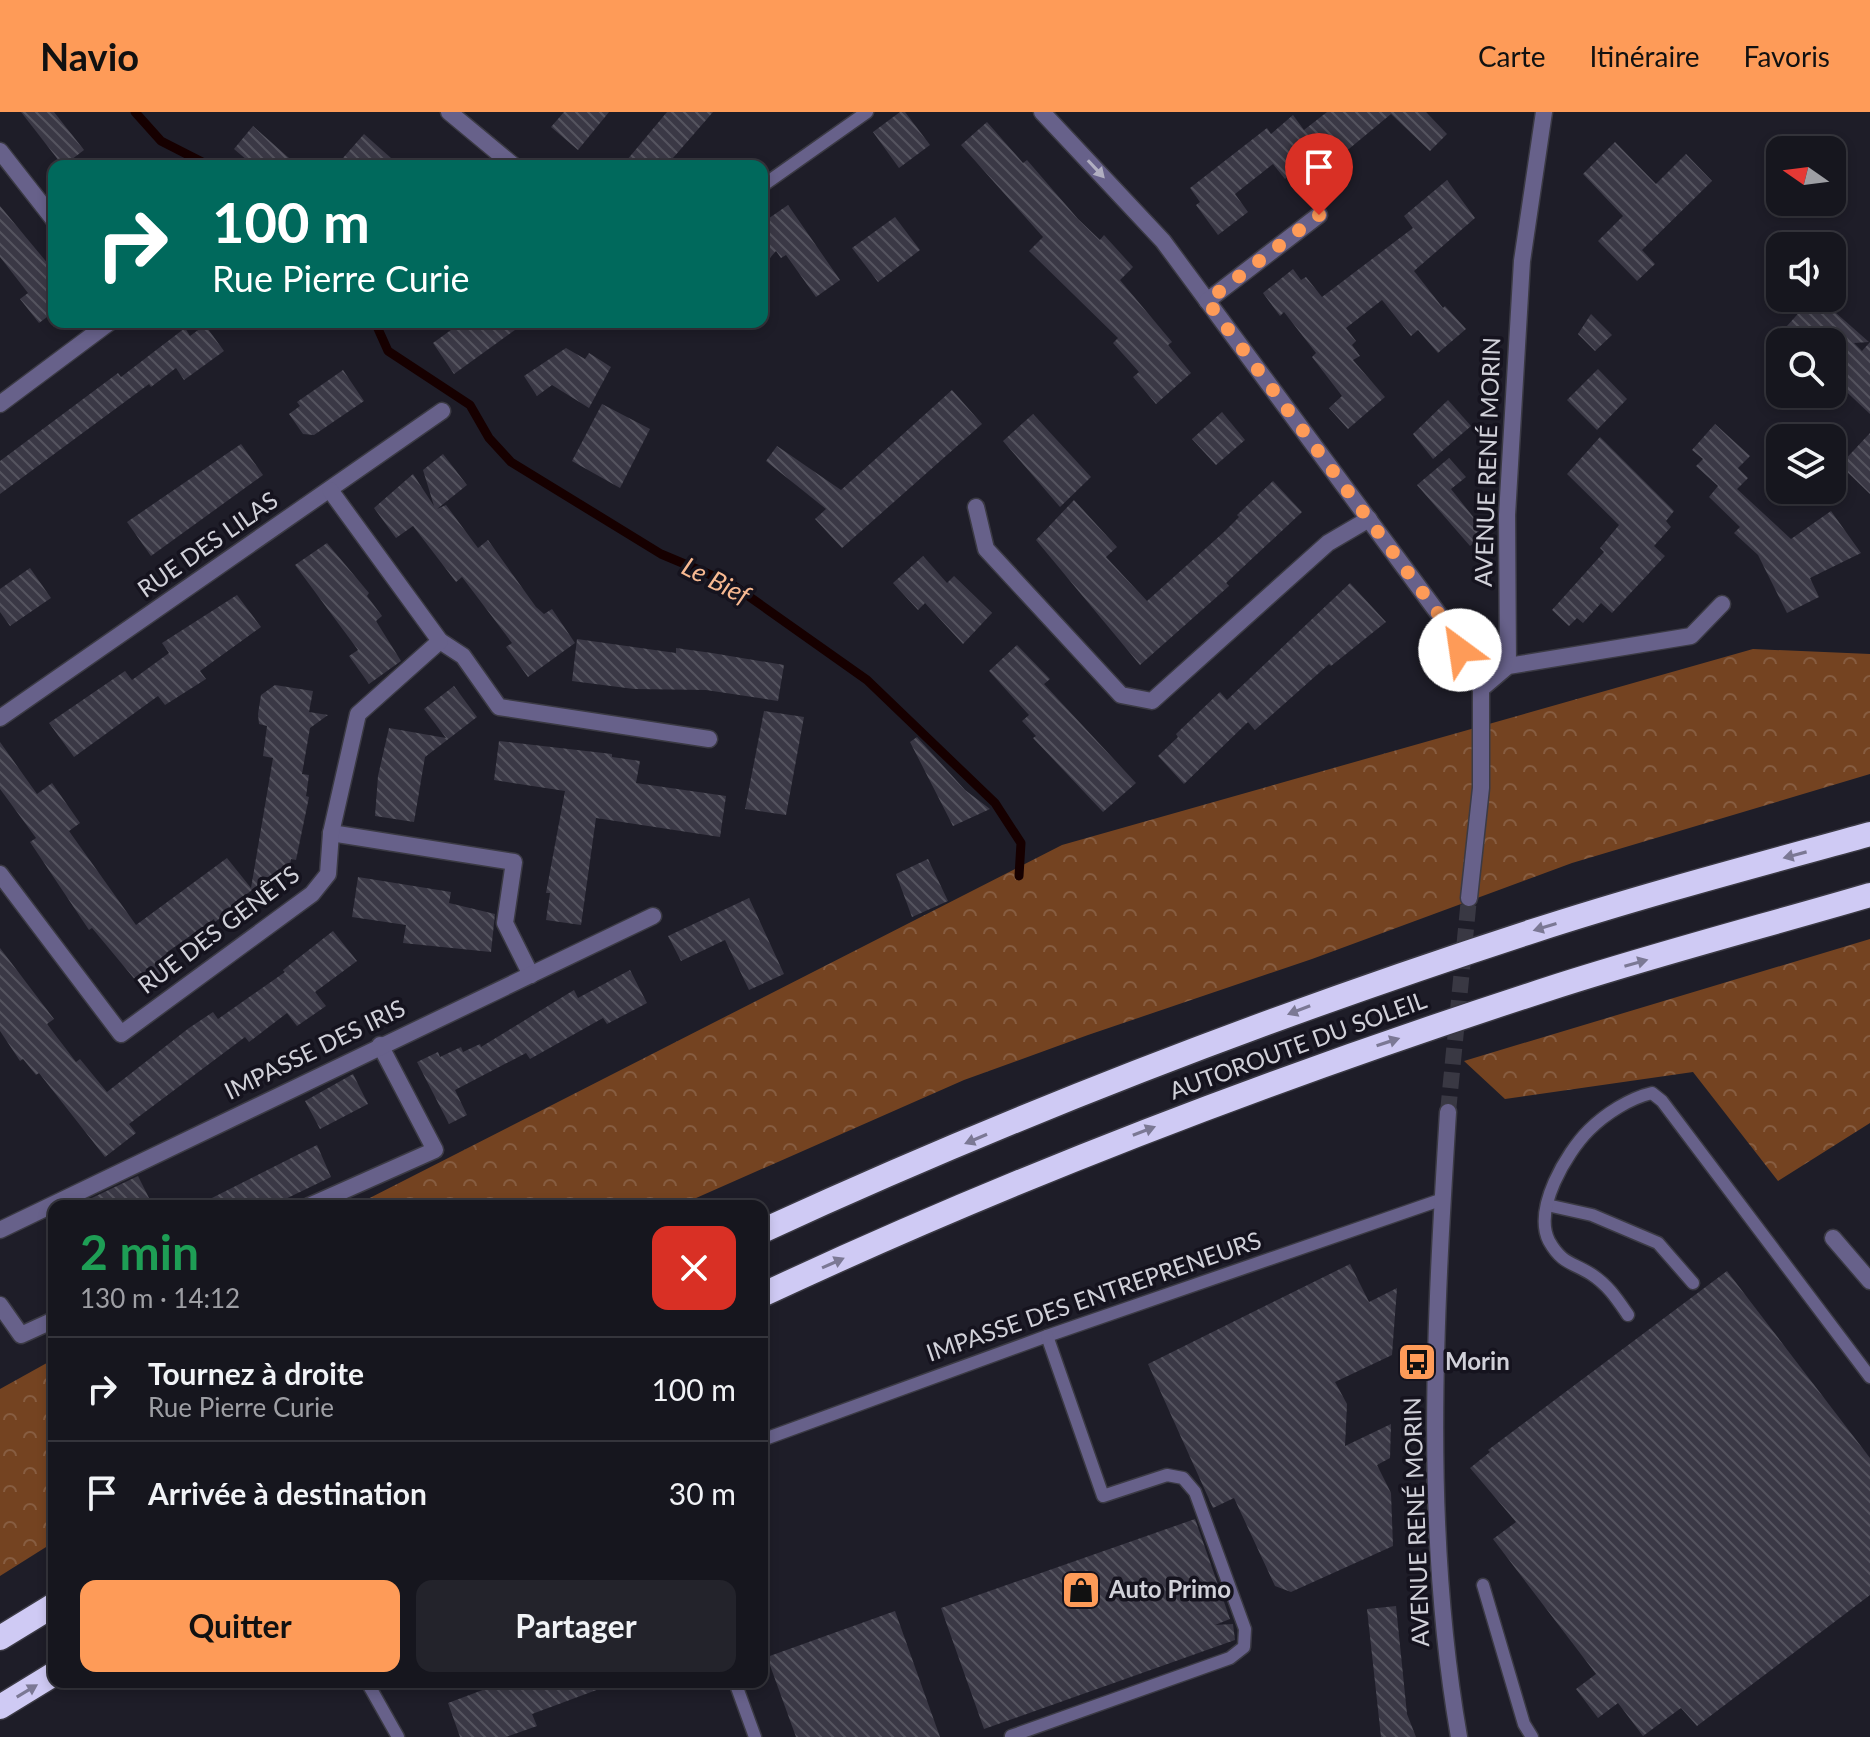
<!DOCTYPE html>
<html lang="fr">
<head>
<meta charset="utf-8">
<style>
  body { margin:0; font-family:Lato,sans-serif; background:#23232b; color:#f1f3f6; height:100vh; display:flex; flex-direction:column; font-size:30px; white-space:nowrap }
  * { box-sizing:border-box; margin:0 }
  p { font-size:26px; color:#9e9fa4 }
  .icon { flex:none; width:44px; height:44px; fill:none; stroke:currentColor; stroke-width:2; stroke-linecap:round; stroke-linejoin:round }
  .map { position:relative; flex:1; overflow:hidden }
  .panel { position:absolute; left:48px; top:1088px; width:720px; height:488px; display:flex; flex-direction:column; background:#16161e; border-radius:16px; box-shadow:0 4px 12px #0003,0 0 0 2px #35353c }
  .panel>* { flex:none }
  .hud { position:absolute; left:48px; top:48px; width:720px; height:168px; border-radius:16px; box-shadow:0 4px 12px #0003,0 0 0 2px #35353c; background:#00695c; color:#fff; overflow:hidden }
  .needle { width:52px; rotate:284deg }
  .controls { position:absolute; left:1766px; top:24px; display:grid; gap:16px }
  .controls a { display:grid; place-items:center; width:80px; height:80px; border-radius:16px; background:#16161e; box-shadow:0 4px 12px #0003,0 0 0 2px #35353c; font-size:40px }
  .pin { position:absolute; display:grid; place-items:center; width:68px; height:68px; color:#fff; margin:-82px -34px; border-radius:50% 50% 50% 0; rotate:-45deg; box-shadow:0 0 8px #0007 }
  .pin .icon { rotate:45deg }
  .me { position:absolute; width:88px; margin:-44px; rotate:329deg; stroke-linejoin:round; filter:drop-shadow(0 0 6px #0008) }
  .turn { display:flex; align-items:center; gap:28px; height:168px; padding:0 32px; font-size:36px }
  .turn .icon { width:104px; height:104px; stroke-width:2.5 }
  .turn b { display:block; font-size:56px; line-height:68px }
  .round { display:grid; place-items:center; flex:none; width:84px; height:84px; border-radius:16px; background:#23232b }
  .head { display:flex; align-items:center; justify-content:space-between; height:136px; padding:0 32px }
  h1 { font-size:48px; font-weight:700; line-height:60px; color:#1e9e55 }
  .button { display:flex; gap:16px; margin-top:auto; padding:16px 32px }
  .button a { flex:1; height:92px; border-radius:16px; background:#fe9b58; color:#111; font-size:32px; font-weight:700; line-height:92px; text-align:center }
  .button a+a { background:#23232b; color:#f1f3f6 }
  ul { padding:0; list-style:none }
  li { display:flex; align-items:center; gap:24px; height:104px; padding:0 32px; border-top:2px solid #35353c }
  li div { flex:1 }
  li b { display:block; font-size:30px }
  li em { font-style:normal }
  header { display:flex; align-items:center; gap:48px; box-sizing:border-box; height:112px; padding:0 40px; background:#fe9b58; color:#111 }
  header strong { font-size:38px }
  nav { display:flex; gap:44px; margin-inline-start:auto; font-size:28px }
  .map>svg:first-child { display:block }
  .forest { fill:url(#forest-crowns) }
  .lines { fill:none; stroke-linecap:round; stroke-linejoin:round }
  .stream { stroke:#160000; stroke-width:9 }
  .building { fill:url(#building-back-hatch) }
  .street-tunnel { stroke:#393843; stroke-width:16; stroke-dasharray:16 8; stroke-linecap:butt }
  .lane-casing { stroke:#3b3a44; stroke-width:15 }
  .street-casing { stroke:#3b3a44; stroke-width:19 }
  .highway-casing { stroke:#3b3a44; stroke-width:27 }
  .lane { stroke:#67618a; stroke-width:12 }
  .street { stroke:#67618a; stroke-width:16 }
  .highway { stroke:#cfcaf4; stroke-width:24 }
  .oneway { fill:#b1afc1 }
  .oneway2 { fill:#7b7894 }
  .route { stroke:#fe9b58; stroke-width:14; stroke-dasharray:0 25.2 }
  .labels { text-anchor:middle; stroke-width:7; stroke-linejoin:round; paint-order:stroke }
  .street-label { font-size:24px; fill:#d1d1d9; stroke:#15131e }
  .poi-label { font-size:24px; font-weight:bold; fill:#d1d1d9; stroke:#15131e; text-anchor:start }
  .water-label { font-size:26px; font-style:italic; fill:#f8b991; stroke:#15131e }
</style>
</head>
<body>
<header>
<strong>Navio</strong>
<nav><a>Carte</a><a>Itinéraire</a><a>Favoris</a></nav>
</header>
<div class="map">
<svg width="1870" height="1625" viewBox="0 0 1870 1625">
  <defs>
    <pattern id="forest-crowns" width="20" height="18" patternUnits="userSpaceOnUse" patternTransform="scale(2)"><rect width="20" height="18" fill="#744321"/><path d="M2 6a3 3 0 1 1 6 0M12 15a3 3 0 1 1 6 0" fill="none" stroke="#875d41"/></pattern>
    <pattern id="building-back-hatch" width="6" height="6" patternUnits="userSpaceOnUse" patternTransform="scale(2)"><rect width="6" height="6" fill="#3a3845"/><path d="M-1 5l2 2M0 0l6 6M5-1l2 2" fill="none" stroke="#55545f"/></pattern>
  </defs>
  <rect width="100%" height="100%" fill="#1e1d28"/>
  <g class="forest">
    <polygon points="1753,537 1870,542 1870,662 1572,751 1312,847 1088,923 964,968 678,1094 354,1094 1062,733"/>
    <polygon points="1870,827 1870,1011 1778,1069 1693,960 1505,987 1464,949"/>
    <polygon points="54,1247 54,1430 0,1464 0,1277"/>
  </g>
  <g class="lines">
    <g class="stream">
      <polyline points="135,0 161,29 210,54"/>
      <polyline points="375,210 388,239 470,293 489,326 511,350 661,442 730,471 867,568 995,691 1021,731 1019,764"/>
    </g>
  </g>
  <g class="building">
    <polygon points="21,0 54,0 84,38 63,54"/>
    <polygon points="564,0 609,0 578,38 551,15"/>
    <polygon points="667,0 713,0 666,54 622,54"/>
    <polygon points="900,0 905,0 930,33 899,56 873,20"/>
    <polygon points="1327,0 1426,0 1447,22 1430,39 1391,2 1344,41 1334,28 1285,67 1273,52 1235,82 1248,100 1218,123 1196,93 1200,90 1190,76 1267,16 1271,22 1293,3 1304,18"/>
    <polygon points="987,10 1023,51 1027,48 1078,107 1100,128 1104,123 1133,155 1120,168 1172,230 1168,233 1191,261 1156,292 1133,265 1139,260 1113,231 1118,226 1029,139 1043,125 961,33"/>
    <polygon points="253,14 298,54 254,54 234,37"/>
    <polygon points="364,22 400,54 336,54"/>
    <polygon points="1615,30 1656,72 1686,42 1712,69 1642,138 1655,152 1637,169 1598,129 1623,104 1583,62"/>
    <polygon points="1447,68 1475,106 1414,159 1443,196 1445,194 1466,217 1438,241 1418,218 1411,224 1382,188 1346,216 1356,229 1352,233 1360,244 1353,248 1385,285 1348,317 1329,296 1342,284 1312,245 1316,241 1284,200 1280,204 1263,181 1293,157 1301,168 1306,165 1322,185 1413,116 1404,104"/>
    <polygon points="788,93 840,168 816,185 786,143 781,146 776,139 762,155 762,111"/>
    <polygon points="0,94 54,159 54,215 47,205 39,211 20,187 28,181 0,145"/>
    <polygon points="895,105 920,138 878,170 852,136"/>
    <polygon points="1812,186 1819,186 1869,230 1854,231 1862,239 1870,230 1870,302 1835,269 1844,259 1835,252 1832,255 1832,230 1805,230 1787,214"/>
    <polygon points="1591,202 1612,223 1595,239 1578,222"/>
    <polygon points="462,210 526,210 454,262 433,231"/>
    <polygon points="205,213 224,239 184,268 176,256 151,275 149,272 0,382 0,349 118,261 121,265 185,216 190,224"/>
    <polygon points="566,236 585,247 589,241 611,255 589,296 552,273 537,284 524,264"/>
    <polygon points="1598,257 1627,287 1597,318 1567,288"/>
    <polygon points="343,258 364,289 314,323 303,322 289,302 300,294 297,290"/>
    <polygon points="952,278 982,312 842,436 815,407 826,397 766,349 777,334 841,378"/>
    <polygon points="1448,288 1471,314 1433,347 1413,322"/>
    <polygon points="602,292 650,317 620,376 572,349"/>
    <polygon points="1222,300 1245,328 1216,353 1192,327"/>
    <polygon points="1033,302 1091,365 1060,395 1003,329"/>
    <polygon points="1715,312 1750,344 1738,356 1748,366 1737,377 1791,427 1831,399 1861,441 1810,466 1819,485 1787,501 1758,443 1734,421 1740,415 1709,385 1718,374 1696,354 1703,347 1692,338"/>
    <polygon points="1870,321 1870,382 1840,353"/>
    <polygon points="1600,325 1674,399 1666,409 1671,415 1654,434 1665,444 1612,501 1601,491 1583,511 1577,506 1569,514 1552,498 1604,440 1600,436 1619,413 1567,362"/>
    <polygon points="241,332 263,363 151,444 127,410"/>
    <polygon points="443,342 467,373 437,397 446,393 478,436 488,428 536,495 544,502 552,497 575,531 528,565 506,535 512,531 462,465 456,470 413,414 396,426 374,396 413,362 434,394 423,358"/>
    <polygon points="1449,346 1466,365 1451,377 1486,421 1470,434 1417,373"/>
    <polygon points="1273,369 1302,400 1226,471 1229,474 1140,553 1036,428 1074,388 1117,435 1106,445 1147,489 1224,420 1239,405 1237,403"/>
    <polygon points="327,431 369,481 367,484 382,504 376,509 401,549 369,572 349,544 358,538 295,453"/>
    <polygon points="923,444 947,471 954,464 992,501 963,532 925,491 918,498 893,471"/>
    <polygon points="30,456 51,486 10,514 0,500 0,477"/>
    <polygon points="1350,471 1386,510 1331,554 1329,552 1255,618 1248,610 1184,672 1158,644 1178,625 1176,622 1220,580 1227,588"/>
    <polygon points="237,483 261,515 200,559 206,567 165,593 158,584 74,645 49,611 125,559 132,568 169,541 162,531"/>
    <polygon points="577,527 676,541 676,536 712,541 784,553 778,589 706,578 634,577 572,569"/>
    <polygon points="1017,533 1050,567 1044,572 1136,671 1103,700 1033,626 1036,624 1022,609 1029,603 989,559"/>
    <polygon points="275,573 313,579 309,600 328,603 310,616 302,662 309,663 306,684 309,685 296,748 291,747 289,763 277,761 235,790 237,793 215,810 214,807 166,841 174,852 142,876 92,816 89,818 30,730 36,726 0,677 0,630 37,682 52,671 80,711 69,719 136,813 227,746 251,776 273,646 263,644 267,614 259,612 258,602 261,583"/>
    <polygon points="454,574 477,605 425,645 414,710 375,704 378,664 389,616 446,626 424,597"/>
    <polygon points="764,599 804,605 786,703 745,697"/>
    <polygon points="917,625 965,678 990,697 953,714 910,630"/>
    <polygon points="499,629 612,642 612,645 640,649 636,671 726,684 720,725 596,706 581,813 546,808 550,781 546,781 565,679 494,668"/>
    <polygon points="928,747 948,789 912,805 896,762"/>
    <polygon points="358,765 451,780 449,791 495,802 491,840 403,831 406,813 352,805"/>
    <polygon points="749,786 784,862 749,878 725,828 681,849 668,824"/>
    <polygon points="333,819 357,849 315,880 326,894 297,914 287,901 249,930 245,925 129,1012 136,1021 105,1045 39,961 36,963 23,947 20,949 0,919 0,836 54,907 47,912 76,950 80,947 107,980 189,916 213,900 218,907 285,860 283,858"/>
    <polygon points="630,858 647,891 607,912 603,906 530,947 526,941 455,978 467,1003 449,1012 417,950 438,940 440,945 461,935 463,940 480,932 481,935 574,878 578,886"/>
    <polygon points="353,962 368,992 320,1017 305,989"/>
    <polygon points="317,1033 331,1065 271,1094 196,1094"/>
    <polygon points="138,1064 153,1094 75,1094"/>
    <polygon points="1350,1152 1369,1190 1397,1176 1392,1243 1335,1270 1347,1292 1345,1334 1391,1312 1390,1346 1377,1353 1391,1381 1393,1434 1291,1480 1275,1474 1234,1386 1213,1396 1148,1252"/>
    <polygon points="1727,1159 1870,1346 1870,1483 1697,1614 1681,1596 1643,1624 1618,1591 1598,1606 1576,1577 1596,1562 1493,1427 1516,1410 1470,1356 1490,1340 1488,1338"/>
    <polygon points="1195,1407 1230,1507 1215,1513 1233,1512 1235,1528 984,1617 941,1496"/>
    <polygon points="1396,1494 1407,1602 1416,1625 1381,1625 1367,1497"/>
    <polygon points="895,1499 940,1625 796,1625 767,1545"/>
    <polygon points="504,1570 609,1570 610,1573 532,1602 537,1614 506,1625 460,1625 448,1591"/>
  </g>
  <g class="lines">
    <polyline class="street-tunnel" points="1448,1000 1469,786"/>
    <defs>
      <g id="lane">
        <polyline points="762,74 867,0"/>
        <polyline points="1547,1093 1592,1103 1658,1131 1693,1171"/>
        <path d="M1628,1203C1617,1187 1608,1173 1591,1162C1572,1150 1562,1152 1549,1129C1533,1097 1566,1041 1589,1018C1605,1002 1630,986 1652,981L1662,989L1870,1265"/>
        <polyline points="762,1328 1047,1224 1443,1087"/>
        <polyline points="1483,1473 1524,1612 1532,1625"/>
        <polyline points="367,1570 398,1625"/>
        <polyline points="735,1570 755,1625"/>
        <polyline points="1011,1624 1230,1546 1244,1535 1245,1517 1195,1380 1183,1366 1167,1363 1103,1384 1047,1224"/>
      </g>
      <g id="street">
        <polyline points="449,0 514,54"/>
        <polyline points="1042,0 1163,129 1446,512 1481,577"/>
        <polyline points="0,39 54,108"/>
        <polyline points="1207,189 1319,103"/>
        <polyline points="0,292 110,210"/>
        <polyline points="976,395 986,437 1121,583 1152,589 1328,431 1369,407"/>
        <polyline points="440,529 463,544 499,595 709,627"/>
        <polyline points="1508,554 1507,403 1522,149 1544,0"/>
        <polyline points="0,606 442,299"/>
        <polyline points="331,721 514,750 505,811 531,863"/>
        <polyline points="0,762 121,922 312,782 328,762 331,721 358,602 440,529 330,378"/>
        <polyline points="1469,786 1481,676 1481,577 1508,554 1691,524 1722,492"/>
        <path d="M1448,1000C1435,1208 1423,1419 1459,1625"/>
        <polyline points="309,1094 435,1038 380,933"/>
        <polyline points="0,1118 653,804"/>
        <polyline points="1833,1126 1870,1169"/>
        <polyline points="0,1193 21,1223 54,1208"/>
      </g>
      <g id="highway">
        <path d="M762,1119C1012,1004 1271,904 1533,819C1644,783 1758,753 1870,722"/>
        <path d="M762,1183C1018,1063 1282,963 1551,876C1656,842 1764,814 1870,783"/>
        <polyline points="0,1526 54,1493"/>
        <polyline points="0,1595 54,1562"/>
      </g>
    </defs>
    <use href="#lane" class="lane-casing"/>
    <use href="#street" class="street-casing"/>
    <use href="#highway" class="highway-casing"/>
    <use href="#lane" class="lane"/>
    <use href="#street" class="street"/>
    <use href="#highway" class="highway"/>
  </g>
  <defs><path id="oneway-solid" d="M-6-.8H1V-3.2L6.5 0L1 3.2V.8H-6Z" transform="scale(2)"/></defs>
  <use class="oneway" href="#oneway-solid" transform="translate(1096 57) rotate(47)"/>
  <g class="oneway2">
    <use href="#oneway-solid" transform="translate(1795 743) rotate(165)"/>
    <use href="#oneway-solid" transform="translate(1545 815) rotate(163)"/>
    <use href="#oneway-solid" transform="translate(1636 851) rotate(-16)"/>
    <use href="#oneway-solid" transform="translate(1299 898) rotate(159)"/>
    <use href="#oneway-solid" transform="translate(1388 930) rotate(-18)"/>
    <use href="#oneway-solid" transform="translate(1144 1019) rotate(-21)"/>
    <use href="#oneway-solid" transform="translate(976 1027) rotate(157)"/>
    <use href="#oneway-solid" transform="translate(833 1151) rotate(-24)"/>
    <use href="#oneway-solid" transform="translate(27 1579) rotate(-31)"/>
  </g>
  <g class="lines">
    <polyline class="route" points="1319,103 1207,189 1446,512 1460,538"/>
  </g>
  <defs>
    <symbol id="bus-square" viewBox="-11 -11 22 22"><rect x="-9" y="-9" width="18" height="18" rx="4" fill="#fe9b58" stroke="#15131e"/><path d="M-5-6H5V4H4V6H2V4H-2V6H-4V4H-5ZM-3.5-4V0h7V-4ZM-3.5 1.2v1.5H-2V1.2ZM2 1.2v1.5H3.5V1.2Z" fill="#111"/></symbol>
    <symbol id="shop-square" viewBox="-11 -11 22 22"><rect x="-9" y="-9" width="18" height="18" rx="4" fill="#fe9b58" stroke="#15131e"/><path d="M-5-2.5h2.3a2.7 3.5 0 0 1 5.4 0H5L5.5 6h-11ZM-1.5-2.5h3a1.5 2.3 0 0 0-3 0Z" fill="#111"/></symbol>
  </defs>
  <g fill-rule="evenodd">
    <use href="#bus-square" x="1395" y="1228" width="44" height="44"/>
    <use href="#shop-square" x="1059" y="1456" width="44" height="44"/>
  </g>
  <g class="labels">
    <g class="street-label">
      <text transform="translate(1488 350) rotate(-88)" y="8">AVENUE RENÉ MORIN</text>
      <text transform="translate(208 433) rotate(-35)" y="8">RUE DES LILAS</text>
      <text transform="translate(219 818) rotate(-37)" y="8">RUE DES GENÊTS</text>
      <text transform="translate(1298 934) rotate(-20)" y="8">AUTOROUTE DU SOLEIL</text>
      <text transform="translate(315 938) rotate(-26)" y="8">IMPASSE DES IRIS</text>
      <text transform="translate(1094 1185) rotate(-19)" y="8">IMPASSE DES ENTREPRENEURS</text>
      <text transform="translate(1417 1410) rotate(-92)" y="8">AVENUE RENÉ MORIN</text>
    </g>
    <g class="poi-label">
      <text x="1445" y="1258">Morin</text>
      <text x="1109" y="1486">Auto Primo</text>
    </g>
    <g class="water-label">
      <text transform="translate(716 469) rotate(27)" y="9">Le Bief</text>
    </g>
  </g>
</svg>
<div class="controls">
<a><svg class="needle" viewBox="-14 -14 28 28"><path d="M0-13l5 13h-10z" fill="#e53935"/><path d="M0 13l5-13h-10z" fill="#9e9fa4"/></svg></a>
<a><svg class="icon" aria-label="sound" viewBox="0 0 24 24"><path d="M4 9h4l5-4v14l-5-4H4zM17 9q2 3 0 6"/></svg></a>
<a><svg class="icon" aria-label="search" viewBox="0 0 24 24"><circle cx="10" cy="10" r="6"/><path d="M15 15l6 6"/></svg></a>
<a><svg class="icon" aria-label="layers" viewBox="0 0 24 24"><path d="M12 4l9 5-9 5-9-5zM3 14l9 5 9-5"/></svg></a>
</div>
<div class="pin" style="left:1319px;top:103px;background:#d93025"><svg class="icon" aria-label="arrive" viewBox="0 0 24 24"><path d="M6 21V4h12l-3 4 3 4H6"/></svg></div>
<svg class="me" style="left:1460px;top:538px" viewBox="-20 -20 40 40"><circle r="19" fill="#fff"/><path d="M0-13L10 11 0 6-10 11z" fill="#fe9b58"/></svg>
<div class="hud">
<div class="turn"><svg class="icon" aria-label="right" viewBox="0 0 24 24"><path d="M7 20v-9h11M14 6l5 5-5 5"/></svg><div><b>100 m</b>Rue Pierre Curie</div></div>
</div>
<section class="panel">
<div class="head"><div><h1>2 min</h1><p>130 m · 14:12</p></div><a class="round" style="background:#d93025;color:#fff"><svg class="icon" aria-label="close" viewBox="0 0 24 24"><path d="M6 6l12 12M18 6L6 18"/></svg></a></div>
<ul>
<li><svg class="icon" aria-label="right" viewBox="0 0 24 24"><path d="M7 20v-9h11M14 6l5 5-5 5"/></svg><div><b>Tournez à droite</b><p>Rue Pierre Curie</p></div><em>100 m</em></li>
<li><svg class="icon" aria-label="arrive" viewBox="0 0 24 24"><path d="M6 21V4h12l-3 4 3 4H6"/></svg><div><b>Arrivée à destination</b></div><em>30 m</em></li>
</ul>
<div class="button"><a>Quitter</a><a>Partager</a></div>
</section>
</div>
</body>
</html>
